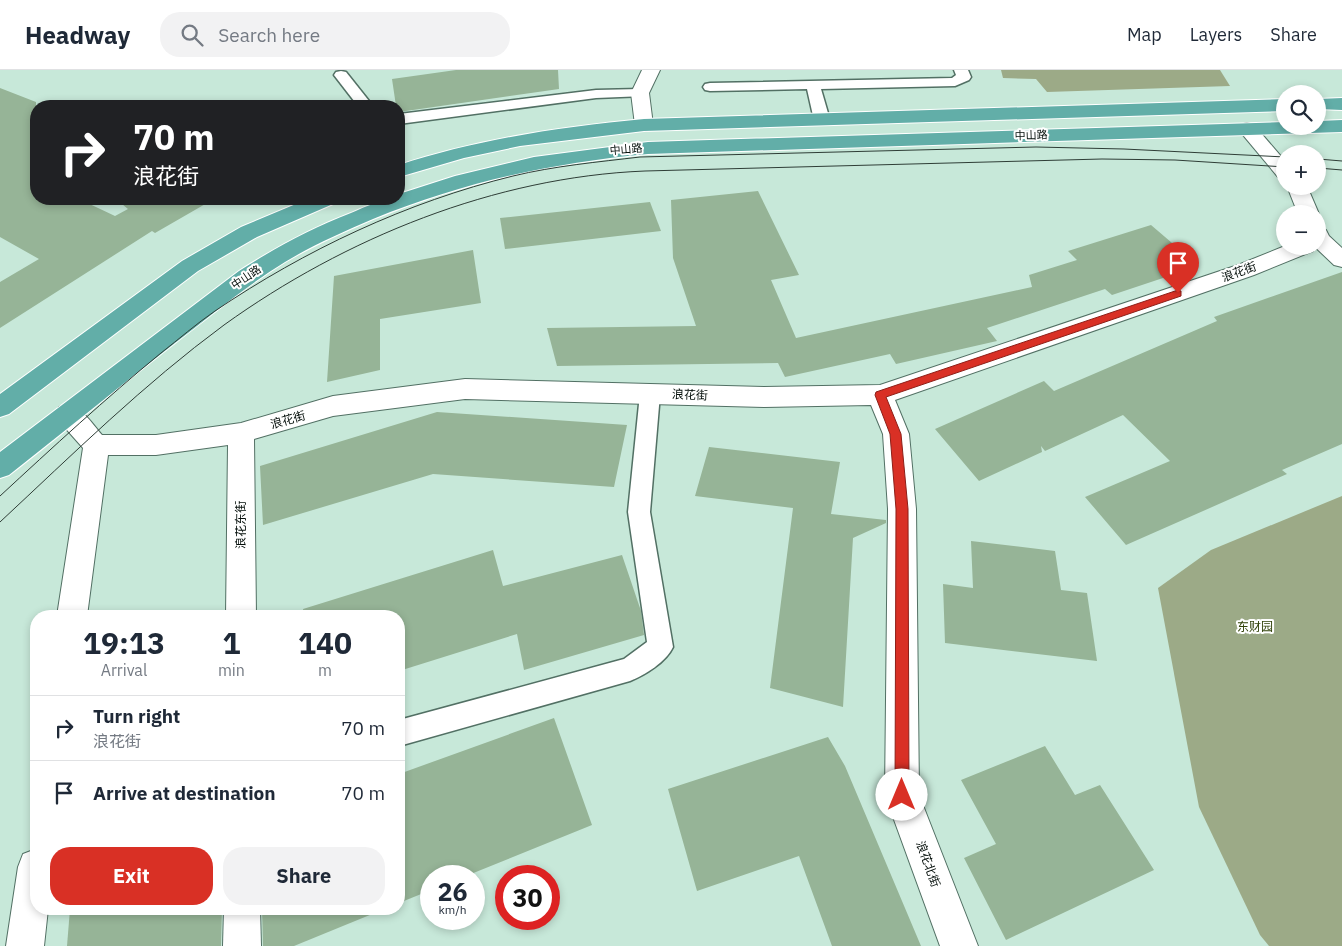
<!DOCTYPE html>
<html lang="en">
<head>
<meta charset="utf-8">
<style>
  body { margin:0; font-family:"IBM Plex Sans","Noto Sans SC",sans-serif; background:#f2f2f3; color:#1f2937; height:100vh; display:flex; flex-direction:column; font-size:19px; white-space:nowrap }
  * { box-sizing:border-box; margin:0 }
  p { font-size:16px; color:#747a83 }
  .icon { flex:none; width:28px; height:28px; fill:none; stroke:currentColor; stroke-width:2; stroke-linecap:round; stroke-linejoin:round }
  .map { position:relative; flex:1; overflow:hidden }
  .panel { position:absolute; left:30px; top:540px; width:375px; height:305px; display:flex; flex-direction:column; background:#fff; border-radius:20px; box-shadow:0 2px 8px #0003 }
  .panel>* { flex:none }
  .hud { position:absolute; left:30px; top:30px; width:375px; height:105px; border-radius:20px; box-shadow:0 2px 8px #0003; background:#202124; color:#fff; overflow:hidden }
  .buttons { position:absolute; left:1276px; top:15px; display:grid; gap:10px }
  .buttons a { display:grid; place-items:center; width:50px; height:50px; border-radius:50%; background:#fff; box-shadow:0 2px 8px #0003; font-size:25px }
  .speed { position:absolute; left:420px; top:795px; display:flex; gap:10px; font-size:25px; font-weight:700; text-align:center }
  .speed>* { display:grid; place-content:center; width:65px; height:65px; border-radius:50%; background:#fff; box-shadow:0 2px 8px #0003; line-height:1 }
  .speed small { font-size:12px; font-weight:400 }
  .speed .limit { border:8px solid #d22; background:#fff; color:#111 }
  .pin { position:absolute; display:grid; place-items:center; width:42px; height:42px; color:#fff; margin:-51px -21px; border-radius:50% 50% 50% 0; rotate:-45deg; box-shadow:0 0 5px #0007 }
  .pin .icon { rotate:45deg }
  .me { position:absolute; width:55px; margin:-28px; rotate:0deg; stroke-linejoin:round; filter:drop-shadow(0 0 4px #0008) }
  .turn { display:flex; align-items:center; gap:18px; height:105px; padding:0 20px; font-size:22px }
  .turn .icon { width:65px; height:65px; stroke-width:2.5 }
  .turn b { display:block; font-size:35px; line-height:42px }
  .eta { display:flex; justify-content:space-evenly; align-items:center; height:85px; text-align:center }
  .eta b { font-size:30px; font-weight:700; line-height:35px }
  .cta { display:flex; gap:10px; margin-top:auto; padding:10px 20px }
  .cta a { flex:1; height:58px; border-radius:20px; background:#d93025; color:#fff; font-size:20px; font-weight:700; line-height:58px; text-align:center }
  .cta a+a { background:#f2f2f3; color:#1f2937 }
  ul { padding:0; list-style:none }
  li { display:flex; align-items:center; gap:15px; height:65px; padding:0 20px; border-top:1px solid #e0e1e3 }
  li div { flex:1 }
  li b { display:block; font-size:19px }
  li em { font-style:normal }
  header { display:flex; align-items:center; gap:30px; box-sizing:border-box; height:70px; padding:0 25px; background:#fff; border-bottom:1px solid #e0e1e3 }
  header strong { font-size:24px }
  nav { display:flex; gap:28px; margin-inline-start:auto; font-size:18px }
  .search { width:350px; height:45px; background:#f2f2f3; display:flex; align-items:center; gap:12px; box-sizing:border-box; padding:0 18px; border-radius:20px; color:#747a83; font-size:19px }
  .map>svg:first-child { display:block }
  .forest { fill:#9caa87 }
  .building { fill:#96b497 }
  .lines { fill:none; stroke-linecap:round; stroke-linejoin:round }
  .service-casing { stroke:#527064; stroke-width:3 }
  .minor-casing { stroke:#527064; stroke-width:2 }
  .trunk-casing { stroke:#fff; stroke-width:2 }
  .service { fill:#fff; fill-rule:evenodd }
  .minor { fill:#fff; fill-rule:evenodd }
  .trunk { fill:#62aea8; fill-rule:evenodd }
  .tram { stroke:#2e3d36; stroke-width:1 }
  .route { fill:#d93025; stroke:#8d1f18 }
  .labels { text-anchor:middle; stroke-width:4; stroke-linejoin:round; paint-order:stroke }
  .far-street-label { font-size:11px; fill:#040e0a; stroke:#fff }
  .street-label { font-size:12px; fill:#040e0a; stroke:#fff }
  .park-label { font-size:12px; fill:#314208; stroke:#fff }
</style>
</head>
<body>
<header>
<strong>Headway</strong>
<div class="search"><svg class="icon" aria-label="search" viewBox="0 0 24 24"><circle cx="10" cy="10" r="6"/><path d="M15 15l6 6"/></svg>Search here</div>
<nav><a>Map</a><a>Layers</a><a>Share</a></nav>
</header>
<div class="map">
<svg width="1342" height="876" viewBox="0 0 1342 876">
  <rect width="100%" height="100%" fill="#c7e8d9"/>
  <g class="forest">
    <polygon points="1001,0 1220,0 1230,16 1047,22 1036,9 1003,8"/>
    <polygon points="1342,426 1342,876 1269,876 1260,865 1199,737 1158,518 1211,480"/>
  </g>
  <g class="building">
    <polygon points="456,0 558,0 559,19 399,42 399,36 396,36 392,9"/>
    <polygon points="0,18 36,32 36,129 79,129 115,146 128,139 116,129 214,129 155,163 152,161 0,258 0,212 39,189 0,167"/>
    <polygon points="758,121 799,205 771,210 796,268 1032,217 1029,205 1077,190 1068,181 1151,155 1199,196 1112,225 1105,219 987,258 997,271 896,294 890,284 785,307 778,293 557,296 547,258 696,256 673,188 671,130"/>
    <polygon points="650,132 661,161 505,179 500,148"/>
    <polygon points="473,180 481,233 380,249 380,300 327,312 334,206"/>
    <polygon points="1342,202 1342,374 1282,400 1287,404 1126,475 1085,427 1170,391 1123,345 1045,381 1041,376 1042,382 979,411 935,359 1044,311 1054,321 1217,251 1214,247"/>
    <polygon points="437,342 627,355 614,417 433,404 263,455 260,396"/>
    <polygon points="709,377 840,392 831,444 886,450 886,453 853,468 843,637 770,618 793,438 695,426"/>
    <polygon points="971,471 1055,481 1061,520 1087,523 1097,591 945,573 943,514 973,518"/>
    <polygon points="493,480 503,516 622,485 641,541 644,565 524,600 517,564 399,601 399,546 304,546 303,539"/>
    <polygon points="554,648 592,755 466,806 431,806 431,820 399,833 399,704"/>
    <polygon points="828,667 845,696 921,876 832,876 799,786 697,821 668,719"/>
    <polygon points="1045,676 1075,725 1100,715 1154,800 1006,870 964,788 996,774 961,710"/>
    <polygon points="70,839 222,839 221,876 67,876"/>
    <polygon points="262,839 382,839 382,840 294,876 263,876"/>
  </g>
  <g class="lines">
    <defs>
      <g id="service">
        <polygon points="954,0 968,0 971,7 969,10 955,16 821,19 830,50 827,53 817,53 814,50 807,19 710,21 705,20 703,17 705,14 710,13 952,8 956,5"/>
        <polygon points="341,1 346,2 373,36 358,36 334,5 336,2"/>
        <polygon points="640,19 645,20 647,23 645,26 596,28 399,54 399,44 596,20"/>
        <path d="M650,316L657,318L660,324L650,442L673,577C666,592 645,605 630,611L399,676V650L624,589L647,572L628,442L640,324L643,318Z"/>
      </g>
      <g id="minor">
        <polygon points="642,0 660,0 649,23 653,55 651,59 644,61 637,59 635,55 631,23"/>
        <polygon points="1247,53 1254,55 1285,91 1285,109 1278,107 1238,59 1240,55"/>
        <polygon points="1287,116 1307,116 1319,144 1318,147 1318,144 1298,144"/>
        <path d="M1318,158L1326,160L1329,166L1342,178V197L1334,195L1315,177L1313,181L1254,205L895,330L909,364L916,439L919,725L978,876H940L885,725L888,439L883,364L871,335L764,337L465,329L333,346L254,369L256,546H226L228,375L156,385H108L87,546H57L83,378L59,351L55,344L59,337C79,331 90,351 102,365H156L241,353L333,326L465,309L764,317L880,315L1238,195L1285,176H1318Z"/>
        <polygon points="36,779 36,839 48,839 44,876 6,876 18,797 23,784"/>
        <polygon points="224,839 260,839 261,876 223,876"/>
      </g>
      <g id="trunk">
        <polygon points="1342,28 1342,40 1318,39 1318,29"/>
        <path d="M1285,29V41L644,61L520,76L464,88L399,107V95C479,69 560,57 644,49Z"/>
        <path d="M1342,50V62L648,84C551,93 464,112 373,149C343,162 313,175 285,192C246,216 211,245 175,273C120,316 65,361 9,405L0,408V382L239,201C275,178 312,158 351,143C367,136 382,129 399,129V124L455,106L534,87L648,72L1285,52V56H1318V51Z"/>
        <polygon points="308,129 336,129 333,134 257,167 198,201 9,344 0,347 0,324 182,191 241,157"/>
      </g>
    </defs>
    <use href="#service" class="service-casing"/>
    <use href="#minor" class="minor-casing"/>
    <use href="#trunk" class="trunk-casing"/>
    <use href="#service" class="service"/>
    <use href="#minor" class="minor"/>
    <use href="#trunk" class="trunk"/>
    <g class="tram">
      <polyline points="1318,89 1342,91"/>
      <polyline points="1318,98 1342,100"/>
      <path d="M0,426C53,377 105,329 161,283C179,269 196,254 215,241C305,180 407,132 513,106C554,96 598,92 640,87L1036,77L1124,79L1285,87"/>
      <path d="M0,452C73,384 144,314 224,255C345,168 495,107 645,101L1102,89L1175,90L1285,97"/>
    </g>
  </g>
  <polygon class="route" points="1178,220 1181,221 1181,226 886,327 901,364 908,439 909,725 907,730 902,732 897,730 895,725 896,439 890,364 875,325 876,322"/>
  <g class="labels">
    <g class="far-street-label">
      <text transform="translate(1031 65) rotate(-2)" y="4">中山路</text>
      <text transform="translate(626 79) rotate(-5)" y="4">中山路</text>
      <text transform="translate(246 207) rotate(-34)" y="4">中山路</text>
    </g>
    <g class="street-label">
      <text transform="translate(1239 202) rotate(-20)" y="4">浪花街</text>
      <text transform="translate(690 325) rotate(2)" y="4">浪花街</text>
      <text transform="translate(288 350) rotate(-16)" y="4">浪花街</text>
      <text transform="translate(241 455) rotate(-90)" y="4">浪花东街</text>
      <text transform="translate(928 794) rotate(70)" y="4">浪花北街</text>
    </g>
    <g class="park-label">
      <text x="1255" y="561">东财园</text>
    </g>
  </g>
</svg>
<div class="buttons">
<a><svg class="icon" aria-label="search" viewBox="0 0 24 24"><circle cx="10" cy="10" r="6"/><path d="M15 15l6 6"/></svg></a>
<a>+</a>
<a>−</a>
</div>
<div class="speed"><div>26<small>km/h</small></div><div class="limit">30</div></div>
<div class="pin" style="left:1178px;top:223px;background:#d93025"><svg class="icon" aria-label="arrive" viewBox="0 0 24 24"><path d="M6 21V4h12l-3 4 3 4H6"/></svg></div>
<svg class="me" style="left:902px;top:725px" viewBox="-20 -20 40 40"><circle r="19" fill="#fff"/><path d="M0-13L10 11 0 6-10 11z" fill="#d93025"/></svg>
<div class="hud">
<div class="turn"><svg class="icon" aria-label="right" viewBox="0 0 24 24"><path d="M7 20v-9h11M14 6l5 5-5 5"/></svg><div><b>70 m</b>浪花街</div></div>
</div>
<section class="panel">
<div class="eta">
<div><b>19:13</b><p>Arrival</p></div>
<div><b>1</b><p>min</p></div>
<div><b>140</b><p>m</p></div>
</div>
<ul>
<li><svg class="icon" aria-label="right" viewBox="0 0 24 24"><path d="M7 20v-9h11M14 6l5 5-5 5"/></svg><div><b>Turn right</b><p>浪花街</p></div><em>70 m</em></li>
<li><svg class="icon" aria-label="arrive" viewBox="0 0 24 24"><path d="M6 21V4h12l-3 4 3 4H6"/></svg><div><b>Arrive at destination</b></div><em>70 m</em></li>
</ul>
<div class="cta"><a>Exit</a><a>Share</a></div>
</section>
</div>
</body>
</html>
